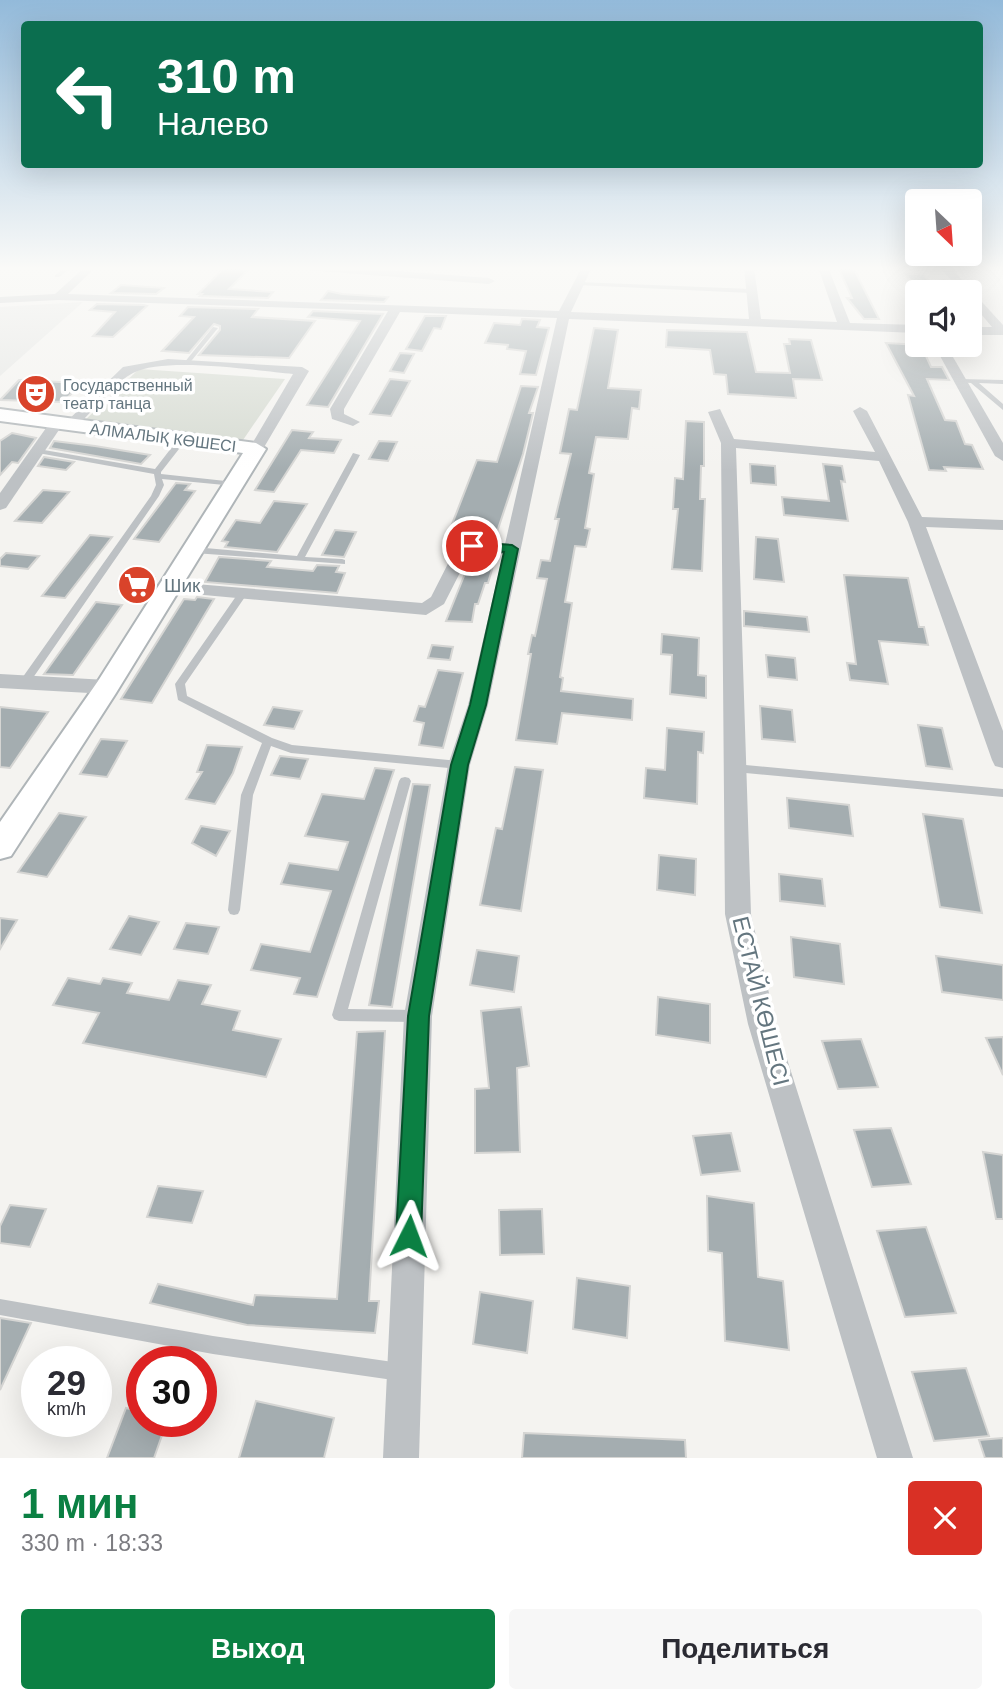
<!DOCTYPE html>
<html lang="ru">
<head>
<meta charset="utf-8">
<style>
  body { margin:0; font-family:Helvetica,sans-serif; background:#f7f7f7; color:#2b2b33; height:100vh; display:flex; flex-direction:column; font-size:26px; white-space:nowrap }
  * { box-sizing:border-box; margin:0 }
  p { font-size:23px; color:#7c7c81 }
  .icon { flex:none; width:38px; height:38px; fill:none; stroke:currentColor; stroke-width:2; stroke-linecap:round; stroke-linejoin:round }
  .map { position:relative; height:1458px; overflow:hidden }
  .side { display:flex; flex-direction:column; background:#fff; flex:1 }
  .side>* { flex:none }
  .hud { position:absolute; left:21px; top:21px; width:962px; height:147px; border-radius:7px; box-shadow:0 7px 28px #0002; background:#0b6e4f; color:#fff; overflow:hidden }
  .needle { width:46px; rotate:155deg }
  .buttons { position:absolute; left:905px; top:189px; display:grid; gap:14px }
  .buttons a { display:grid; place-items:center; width:77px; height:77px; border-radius:7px; background:#fff; box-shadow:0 7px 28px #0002; font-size:35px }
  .speed { position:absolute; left:21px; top:1346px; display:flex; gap:14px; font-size:35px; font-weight:700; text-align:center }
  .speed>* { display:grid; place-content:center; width:91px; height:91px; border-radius:50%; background:#fff; box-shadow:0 7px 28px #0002; line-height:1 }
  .speed small { font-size:18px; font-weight:400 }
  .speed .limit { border:10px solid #d22; background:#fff; color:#111 }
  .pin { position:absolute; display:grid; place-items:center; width:60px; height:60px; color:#fff; margin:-30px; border:4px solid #fff; border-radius:50%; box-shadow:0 2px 7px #0007 }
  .me { position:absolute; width:77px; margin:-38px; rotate:3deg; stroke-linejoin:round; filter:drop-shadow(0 0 5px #0008) }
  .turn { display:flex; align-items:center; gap:24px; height:147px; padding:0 21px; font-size:32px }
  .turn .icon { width:91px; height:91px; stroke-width:2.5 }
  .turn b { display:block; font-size:49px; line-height:60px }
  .round { display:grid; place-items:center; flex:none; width:74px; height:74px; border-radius:7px; background:#f7f7f7 }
  .headline { display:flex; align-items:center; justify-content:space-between; height:119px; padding:0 21px }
  h1 { font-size:42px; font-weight:700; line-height:52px; color:#0b8043 }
  .primary-button { display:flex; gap:14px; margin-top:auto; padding:14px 21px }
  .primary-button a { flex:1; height:80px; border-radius:7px; background:#0b8043; color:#fff; font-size:28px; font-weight:700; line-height:80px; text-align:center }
  .primary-button a+a { background:#f7f7f7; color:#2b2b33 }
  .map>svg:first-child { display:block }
  .built { fill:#e4e5e3 }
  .green { fill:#d5dad1 }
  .building { fill:#a4adb0; stroke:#d5d5d3; stroke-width:2 }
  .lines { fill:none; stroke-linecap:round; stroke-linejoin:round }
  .secondary-casing { stroke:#afb5b8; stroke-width:4 }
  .lane { fill:#bdc1c4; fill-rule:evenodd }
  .street { fill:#bdc1c4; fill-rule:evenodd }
  .secondary { fill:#fff; fill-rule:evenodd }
  .route { fill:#0b8043; stroke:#07532c; stroke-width:2 }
  .labels { text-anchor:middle; stroke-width:7; stroke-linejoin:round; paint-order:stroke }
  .far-poi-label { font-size:16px; fill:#64767f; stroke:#fff; text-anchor:start }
  .far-street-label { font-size:16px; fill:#64767f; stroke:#fff }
  .poi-label { font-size:19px; fill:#64767f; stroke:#fff; text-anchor:start }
  .near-street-label { font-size:23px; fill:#64767f; stroke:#fff }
</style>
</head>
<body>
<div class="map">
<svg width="1003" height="1458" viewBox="0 0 1003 1458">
  <rect width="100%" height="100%" fill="#f4f3f0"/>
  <polygon class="built" points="83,302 0,376 0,307"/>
  <polygon class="green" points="139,369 285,379 243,440 84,421"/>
  <g class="building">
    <polygon points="225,267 249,269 229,289 273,292 268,298 200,296 202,294 198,294"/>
    <polygon points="838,267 853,267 879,319 864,319 847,298 852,298"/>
    <polygon points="905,274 923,274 936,289 918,289"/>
    <polygon points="121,285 164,288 156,294 111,293"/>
    <polygon points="328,291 342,294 388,297 384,302 321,300"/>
    <polygon points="97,304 144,305 147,306 113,337 93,336 115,312 90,310"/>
    <polygon points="188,307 258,309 252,317 315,321 289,358 199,355 220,330 220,326 214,324 189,353 162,351 194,317 180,316"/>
    <polygon points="313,311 383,314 328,407 307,405 360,321 308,317"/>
    <polygon points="425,316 446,316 441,329 434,328 422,351 406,349"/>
    <polygon points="522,319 540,320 537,327 549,328 536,375 520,374 526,351 507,349 508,345 485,343 494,323 520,325"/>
    <polygon points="594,328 618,330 608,388 641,390 639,409 632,408 628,439 596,437 589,473 594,474 585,528 590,529 586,547 575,546 565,602 572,603 560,677 563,678 561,691 633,699 632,720 562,713 557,744 516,740 531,654 528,654 532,635 535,636 547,579 537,578 541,560 550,561 559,519 555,519 571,454 560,453 569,409 577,410"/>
    <polygon points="667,330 747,332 756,372 790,373 784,344 790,344 789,339 811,340 822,380 793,379 796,398 728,394 726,375 714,374 710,350 666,347"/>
    <polygon points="886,343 921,345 931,367 942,367 949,380 927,379 945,420 956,421 965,444 972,445 983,469 944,467 946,471 929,470 908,395 914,396"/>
    <polygon points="400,353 414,354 404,373 390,371"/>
    <polygon points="390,379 410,381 391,416 370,414"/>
    <polygon points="19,380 81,383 64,402 0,400"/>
    <polygon points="521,386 538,387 529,413 533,413 523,454 494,541 474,541 477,535 449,532 477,460 497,462"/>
    <polygon points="686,421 704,422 704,466 701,466 700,499 705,499 702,571 672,569 678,509 673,509 675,478 683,479"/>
    <polygon points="292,430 313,432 309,438 341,440 334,453 301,450 274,492 255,490"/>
    <polygon points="12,433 36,438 18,463 12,462 0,475 0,441"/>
    <polygon points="54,441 95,446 150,455 141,464 50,448"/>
    <polygon points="379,441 397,442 388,461 369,459"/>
    <polygon points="44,457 74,462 66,470 38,466"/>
    <polygon points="750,464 775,466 776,485 751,483"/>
    <polygon points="823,464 842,466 845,482 841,481 848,521 784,515 782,497 829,501"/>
    <polygon points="176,483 190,484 185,490 195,491 159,542 134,539"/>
    <polygon points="43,490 69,492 42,523 15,521"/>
    <polygon points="274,501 307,504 277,552 225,547 228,542 222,541 236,520 260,523"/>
    <polygon points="335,530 356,532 344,557 322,555"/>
    <polygon points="90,535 112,537 65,598 42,596"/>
    <polygon points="756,537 778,539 784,582 754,579"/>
    <polygon points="6,553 39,556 28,569 0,566 0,559"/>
    <polygon points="472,556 496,556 488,583 485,583 478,604 475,604 472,622 446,621"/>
    <polygon points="219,557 271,561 267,567 313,571 317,565 339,566 336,572 345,573 337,593 205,582"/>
    <polygon points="130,574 154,577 144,592 119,590"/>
    <polygon points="844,575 908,578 919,627 924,627 928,645 879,641 888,684 850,680 847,663 856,664"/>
    <polygon points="197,597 214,599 152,703 121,699 184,599 195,600"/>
    <polygon points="96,602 122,605 73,675 44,674"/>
    <polygon points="744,611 807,617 809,632 744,626"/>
    <polygon points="662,634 699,638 698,675 706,676 706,698 670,694 672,655 661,654"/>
    <polygon points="432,645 453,647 450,660 428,658"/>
    <polygon points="766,655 795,658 797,680 768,677"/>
    <polygon points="438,670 463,673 443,748 419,745 424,723 414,721 419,706 425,707"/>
    <polygon points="760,706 792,710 795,742 762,739"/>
    <polygon points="0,707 48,712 10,768 0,767"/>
    <polygon points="273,707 302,711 294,729 264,725"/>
    <polygon points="918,725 942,728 952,769 926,766"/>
    <polygon points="667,728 704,732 703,753 698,752 697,804 644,798 646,768 665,770"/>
    <polygon points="101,739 127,741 107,777 80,774"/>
    <polygon points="207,745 242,747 233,773 215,804 186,799 202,772 197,772"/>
    <polygon points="280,756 308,759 300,779 271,775"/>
    <polygon points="515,767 543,770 521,911 480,905 496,828 502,829"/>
    <polygon points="375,768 394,770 317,997 294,994 300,978 251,970 261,944 310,952 331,891 281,884 289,863 338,870 348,842 305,836 322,794 364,799"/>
    <polygon points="413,784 430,785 392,1007 369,1005"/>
    <polygon points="787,798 849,805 853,836 789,828"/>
    <polygon points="59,813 86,817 47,877 18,872"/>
    <polygon points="923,814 963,819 982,913 940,907"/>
    <polygon points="201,826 230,831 216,856 192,843"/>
    <polygon points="659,855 696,859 695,895 657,890"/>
    <polygon points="779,874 822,879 825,906 780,901"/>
    <polygon points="129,916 159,922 141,955 110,949"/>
    <polygon points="0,918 17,920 0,949"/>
    <polygon points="186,923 219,927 208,954 174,949"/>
    <polygon points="791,937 840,944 844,984 794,977"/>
    <polygon points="477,950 519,956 514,992 470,985"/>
    <polygon points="936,956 1003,965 1003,1000 942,992"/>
    <polygon points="68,978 100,984 103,978 132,983 127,993 169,1000 178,980 211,985 202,1004 240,1011 233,1030 281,1039 266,1077 83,1043 99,1013 53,1005"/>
    <polygon points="658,997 710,1004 710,1043 656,1035"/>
    <polygon points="521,1007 529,1066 517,1068 520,1152 475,1153 475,1089 489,1088 481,1011"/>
    <polygon points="385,1031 369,1301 379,1301 375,1333 247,1325 150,1303 158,1284 253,1305 255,1295 337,1299 357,1032"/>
    <polygon points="1003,1037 1003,1075 986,1038"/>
    <polygon points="861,1039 878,1087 838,1089 822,1041"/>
    <polygon points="891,1128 911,1184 872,1187 854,1130"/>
    <polygon points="731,1133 740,1171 701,1175 693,1136"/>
    <polygon points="983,1152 1003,1155 1003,1219 996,1219"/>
    <polygon points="158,1186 203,1191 192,1223 147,1217"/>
    <polygon points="707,1196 754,1203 758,1277 783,1281 789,1350 725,1341 722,1253 708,1251"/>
    <polygon points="10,1205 46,1209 30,1247 0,1243 0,1226"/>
    <polygon points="542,1209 544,1254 500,1255 499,1210"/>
    <polygon points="926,1227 956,1313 905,1317 877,1231"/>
    <polygon points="577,1278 630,1286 627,1338 573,1329"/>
    <polygon points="480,1292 533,1301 527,1353 473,1344"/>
    <polygon points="0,1318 31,1323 0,1390"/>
    <polygon points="966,1368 989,1436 934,1441 912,1372"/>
    <polygon points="256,1401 334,1418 324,1458 239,1458"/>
    <polygon points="126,1408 142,1412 142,1421 167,1421 154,1458 107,1458"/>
    <polygon points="524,1433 685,1440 686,1458 522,1458"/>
    <polygon points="1003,1438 1003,1458 985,1458 979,1440"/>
  </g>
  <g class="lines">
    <defs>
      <polygon id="secondary" points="0,409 256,443 266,449 116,693 11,856 0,859 0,822 98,681 243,453 0,421"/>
    </defs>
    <use href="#secondary" class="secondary-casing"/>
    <g class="lane">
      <polygon points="67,267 73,267 59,277 55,277 55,275"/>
      <polygon points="579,282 751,289 754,291 751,293 577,285 576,284"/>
      <polygon points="213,327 218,328 188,365 184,365 184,363"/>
      <polygon points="960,379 1003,380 1003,384 979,383 1003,404 1003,410 971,383 958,382 958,380"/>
      <polygon points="179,438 186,440 161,472 161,474 235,482 239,484 235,486 162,479 164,485 159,496 28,685 20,685 19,683 20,681 151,496 156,485 154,474 38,453 34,451 38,449 155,469"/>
      <polygon points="353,453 360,455 305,557 342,559 345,560 345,564 194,553 190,550 194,547 297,556"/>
      <polygon points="242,591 247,594 185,684 187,696 272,738 292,745 459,761 463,762 464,765 463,768 459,769 291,753 271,746 253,795 240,910 238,914 234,915 230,914 228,910 241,795 262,743 178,700 175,684 239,592"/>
      <polygon points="735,764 1003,789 1003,797 735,772 731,771 730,768 731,765"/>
      <polygon points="405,777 409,778 411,781 348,1009 416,1010 421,1012 423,1016 421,1020 416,1022 339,1021 334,1019 332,1015 399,781 401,778"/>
      <polygon points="0,1299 213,1336 400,1363 406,1366 409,1372 406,1378 400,1381 213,1354 0,1315"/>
    </g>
    <g class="street">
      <polygon points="85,267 96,267 68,294 559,311 582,267 592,267 571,312 749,319 744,267 754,267 761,319 837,322 818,267 828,267 850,323 917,325 917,333 569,319 488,705 470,765 432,1016 419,1458 383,1458 404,1016 448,765 468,705 503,554 470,553 444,604 426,615 171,592 162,587 171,582 422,603 431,597 458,544 505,544 557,318 400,312 344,409 344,414 360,422 353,426 332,419 330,409 388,311 58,300 0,303 0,297 55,294"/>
      <polygon points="300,267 346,267 489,278 495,281 489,284 305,270"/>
      <polygon points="939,267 950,267 1003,325 1003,335 970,335 970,327 992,327 970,301 970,292 962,292"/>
      <polygon points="934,345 946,345 1003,443 1003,461 995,456"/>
      <path d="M168,359L302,367L309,371L263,449L256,453L249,449L293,374C256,371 166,356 133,373C118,380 89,415 75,428L63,425L123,367Z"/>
      <polygon points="860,407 867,411 922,517 1003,520 1003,530 926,527 1003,731 1003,768 995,766 992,760 908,522 879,461 736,448 751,914 776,1024 913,1458 877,1458 748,1024 725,914 721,443 708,412 720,409 734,439 875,452 853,411"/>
      <polygon points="56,420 63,424 6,508 0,510 0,493 51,421"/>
      <polygon points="0,674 107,680 117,687 107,694 0,688"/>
    </g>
    <use href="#secondary" class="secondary"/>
  </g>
  <linearGradient id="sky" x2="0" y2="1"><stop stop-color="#93bada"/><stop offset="0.57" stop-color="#fafaf8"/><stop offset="1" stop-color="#fafaf8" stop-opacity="0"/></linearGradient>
  <rect width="1003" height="471" fill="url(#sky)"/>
  <polygon class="route" points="472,542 512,545 518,549 486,705 468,765 429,1016 421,1236 417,1244 409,1248 400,1244 396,1236 408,1016 451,765 470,705 504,552 467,549 465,546"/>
  <defs>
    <symbol id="theatre-disc" viewBox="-11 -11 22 22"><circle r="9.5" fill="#d9432a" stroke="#fff"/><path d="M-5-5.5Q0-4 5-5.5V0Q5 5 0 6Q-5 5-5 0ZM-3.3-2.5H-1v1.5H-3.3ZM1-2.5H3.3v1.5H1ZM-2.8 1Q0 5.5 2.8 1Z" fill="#fff"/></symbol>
    <symbol id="supermarket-disc" viewBox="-11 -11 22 22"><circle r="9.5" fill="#d9432a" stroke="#fff"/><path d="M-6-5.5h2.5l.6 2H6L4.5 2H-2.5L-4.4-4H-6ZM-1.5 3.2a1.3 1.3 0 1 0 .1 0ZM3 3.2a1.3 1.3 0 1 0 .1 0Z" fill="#fff"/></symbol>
  </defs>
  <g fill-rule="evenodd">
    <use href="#theatre-disc" x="14" y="372" width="44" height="44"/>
    <use href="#supermarket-disc" x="115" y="563" width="44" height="44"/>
  </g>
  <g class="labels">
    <g class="far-poi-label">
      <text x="63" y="391">Государственный<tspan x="63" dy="18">театр танца</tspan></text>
    </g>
    <g class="far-street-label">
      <text transform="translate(163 437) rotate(7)" y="6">АЛМАЛЫҚ КӨШЕСІ</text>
    </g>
    <g class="poi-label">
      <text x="164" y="592">Шик</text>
    </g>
    <g class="near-street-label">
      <text transform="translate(761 1001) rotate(76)" y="8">ЕСТАЙ КӨШЕСІ</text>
    </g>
  </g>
</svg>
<div class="buttons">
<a><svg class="needle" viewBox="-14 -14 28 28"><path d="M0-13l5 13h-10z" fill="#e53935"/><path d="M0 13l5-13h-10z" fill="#7c7c81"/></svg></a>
<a><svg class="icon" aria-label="sound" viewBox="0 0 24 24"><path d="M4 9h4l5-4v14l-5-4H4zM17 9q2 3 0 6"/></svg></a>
</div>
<div class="speed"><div>29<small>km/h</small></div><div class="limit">30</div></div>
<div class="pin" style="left:472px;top:546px;background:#d93025"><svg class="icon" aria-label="arrive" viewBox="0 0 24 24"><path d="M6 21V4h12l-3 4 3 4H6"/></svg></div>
<svg class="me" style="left:409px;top:1236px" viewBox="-20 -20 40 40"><path d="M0-17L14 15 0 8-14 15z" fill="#0b8043" stroke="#fff" stroke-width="4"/></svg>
<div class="hud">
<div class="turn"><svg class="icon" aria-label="left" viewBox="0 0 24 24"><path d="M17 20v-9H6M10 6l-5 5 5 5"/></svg><div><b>310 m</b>Налево</div></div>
</div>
</div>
<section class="side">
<div class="headline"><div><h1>1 мин</h1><p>330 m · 18:33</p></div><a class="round" style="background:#d93025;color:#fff"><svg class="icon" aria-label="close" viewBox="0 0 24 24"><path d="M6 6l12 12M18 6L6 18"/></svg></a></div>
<div class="primary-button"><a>Выход</a><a>Поделиться</a></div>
</section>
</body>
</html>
